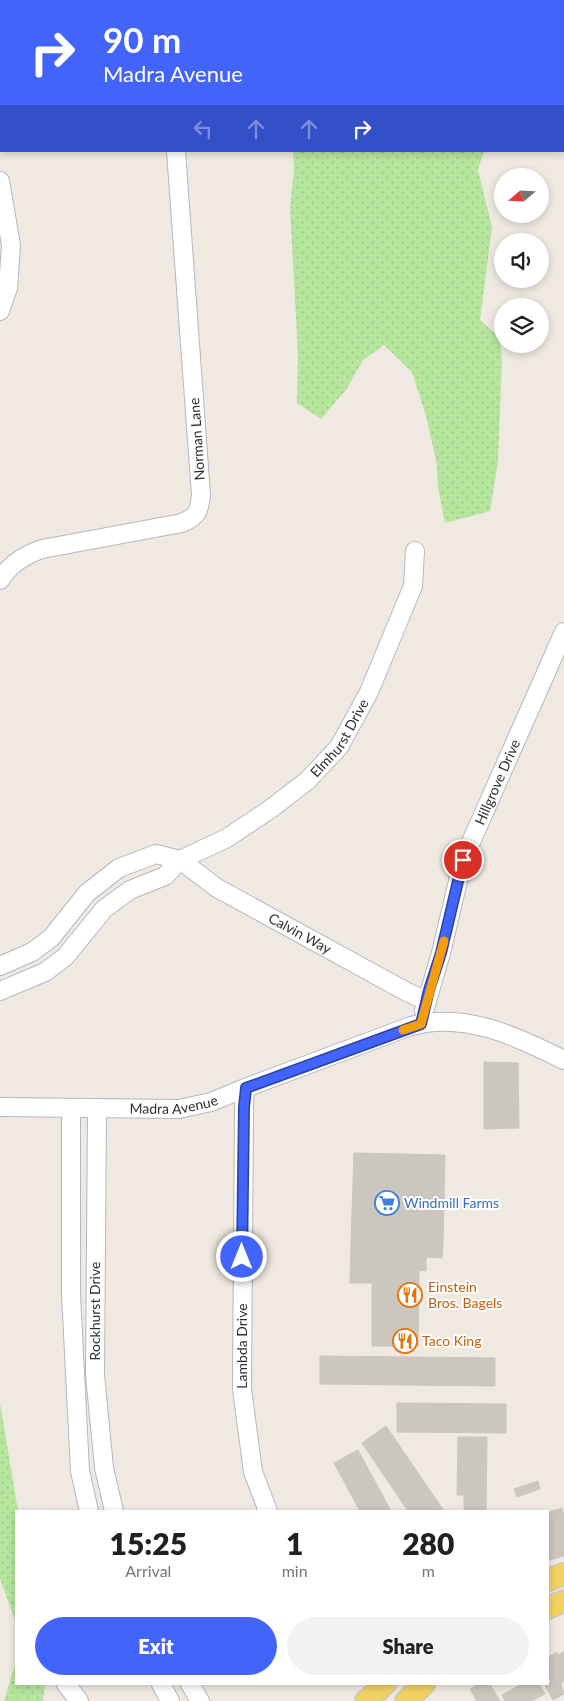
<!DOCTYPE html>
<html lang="en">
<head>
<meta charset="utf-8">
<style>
  body { margin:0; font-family:Lato,sans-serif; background:#f2f2f2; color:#202124; height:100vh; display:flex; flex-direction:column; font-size:19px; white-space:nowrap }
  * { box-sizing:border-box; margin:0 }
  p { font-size:16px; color:#757577 }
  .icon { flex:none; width:28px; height:28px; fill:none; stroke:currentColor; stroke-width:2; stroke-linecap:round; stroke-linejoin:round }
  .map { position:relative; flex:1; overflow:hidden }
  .sheet { position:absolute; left:15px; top:1510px; width:534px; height:175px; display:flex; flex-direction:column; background:#fff; border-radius:0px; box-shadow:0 2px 8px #0003 }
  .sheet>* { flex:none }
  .banner { position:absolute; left:0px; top:0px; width:565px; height:152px; box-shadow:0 2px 8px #0003; background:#4264fb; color:#fff; overflow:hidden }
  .needle { width:32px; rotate:251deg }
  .controls { position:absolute; left:494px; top:168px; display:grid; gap:10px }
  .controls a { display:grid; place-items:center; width:55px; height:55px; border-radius:50%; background:#fff; box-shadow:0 2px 8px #0003; font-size:25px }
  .pin { position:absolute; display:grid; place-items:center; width:42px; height:42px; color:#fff; margin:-21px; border:2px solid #fff; border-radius:50%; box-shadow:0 1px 5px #0007 }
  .me { position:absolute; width:55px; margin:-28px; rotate:0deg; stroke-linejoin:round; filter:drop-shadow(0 0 4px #0008) }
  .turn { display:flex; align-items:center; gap:18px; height:105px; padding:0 20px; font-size:22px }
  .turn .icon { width:65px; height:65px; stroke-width:2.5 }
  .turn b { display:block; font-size:35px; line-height:42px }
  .lanes { display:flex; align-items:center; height:48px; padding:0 20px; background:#0003; justify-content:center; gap:25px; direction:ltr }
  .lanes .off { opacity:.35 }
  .eta { display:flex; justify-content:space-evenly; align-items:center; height:85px; text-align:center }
  .eta b { font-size:30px; font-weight:800; line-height:35px }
  .cta { display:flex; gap:10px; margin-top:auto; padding:10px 20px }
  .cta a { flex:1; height:58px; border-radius:30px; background:#4264fb; color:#fff; font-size:20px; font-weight:800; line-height:58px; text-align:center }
  .cta a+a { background:#f2f2f2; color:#202124 }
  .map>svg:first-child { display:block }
  .green { fill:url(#green-dots) }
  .building { fill:#cbc7bf; stroke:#cbc5ba }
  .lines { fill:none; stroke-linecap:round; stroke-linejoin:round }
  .minor-casing { stroke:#b4b7c1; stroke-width:20 }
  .major-casing { stroke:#c9c9c9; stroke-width:24 }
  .minor { stroke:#fff; stroke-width:18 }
  .major { stroke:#f2d163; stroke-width:21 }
  .route-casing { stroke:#2b41a3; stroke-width:12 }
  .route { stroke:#4264fb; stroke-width:9 }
  .slow { stroke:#f59e0b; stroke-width:9 }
  .labels { text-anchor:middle; stroke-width:4; stroke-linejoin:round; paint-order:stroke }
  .street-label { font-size:14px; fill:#2e2e2e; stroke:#fff }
  .shop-label { font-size:14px; fill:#366cbe; stroke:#fff; text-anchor:start }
  .food-label { font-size:14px; fill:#c56008; stroke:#fff; text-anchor:start }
</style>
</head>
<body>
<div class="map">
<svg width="564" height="1701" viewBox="0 0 564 1701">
  <defs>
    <pattern id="green-dots" width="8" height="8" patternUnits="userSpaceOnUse" patternTransform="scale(1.25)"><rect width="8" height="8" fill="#b6e59e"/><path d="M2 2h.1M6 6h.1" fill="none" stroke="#9dc588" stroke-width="1.8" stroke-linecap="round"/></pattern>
  </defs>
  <rect width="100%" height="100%" fill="#efe9e1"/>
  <g class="green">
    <polygon points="262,0 487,0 488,1 262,1"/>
    <polygon points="293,151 484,151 478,170 492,227 480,320 500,338 502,360 498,461 490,511 445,523 438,488 437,465 426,416 412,372 384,345 363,360 346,390 321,419 297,403 298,354 290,208 294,169"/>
    <polygon points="0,1403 18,1511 16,1511 16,1622 0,1579"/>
    <polygon points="16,1661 16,1684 45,1684 43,1701 4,1701"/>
  </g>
  <g class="building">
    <polygon points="484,1062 518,1063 519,1128 484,1129"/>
    <polygon points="354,1153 445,1155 443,1246 351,1244"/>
    <polygon points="351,1244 443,1246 442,1258 426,1257 426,1271 419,1270 418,1346 372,1346 372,1283 350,1283"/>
    <polygon points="320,1356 495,1358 495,1386 320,1384"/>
    <polygon points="397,1403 506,1404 506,1433 397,1432"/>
    <polygon points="386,1426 444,1511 408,1511 362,1443"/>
    <polygon points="458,1437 487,1437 486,1511 464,1511 464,1495 457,1495"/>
    <polygon points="358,1450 391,1511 360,1511 334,1463"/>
    <polygon points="538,1481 540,1489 517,1497 514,1489"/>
    <polygon points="562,1508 564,1515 564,1556 550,1560 549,1556 548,1557 548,1512"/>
    <polygon points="557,1652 558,1655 564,1652 564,1681 561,1683 564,1694 553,1700 545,1685 551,1682 548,1676 548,1657"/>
    <polygon points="479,1684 490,1684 500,1701 477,1701 470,1689"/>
    <polygon points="522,1684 539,1684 545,1694 531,1701 505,1701 502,1695"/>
  </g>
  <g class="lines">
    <defs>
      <g id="minor">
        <polyline points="132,0 133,1"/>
        <polyline points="0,181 11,245 8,288 0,311"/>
        <path d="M0,580C10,564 24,555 42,549L182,523C198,516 199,512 201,495L176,151"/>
        <path id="s1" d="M0,966L32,952L51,938L87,893L119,868L156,854L180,860L217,888L407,992L427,1001"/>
        <path id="s2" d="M0,991L45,972L65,957L104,909L130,890L165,876L180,860L227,838L269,810L307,781L339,747L369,692L413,586L415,551"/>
        <path id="s3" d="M424,1011L441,953L463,860L564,632"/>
        <polyline points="245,1088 244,1107 242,1389 253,1472 268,1511"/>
        <path id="s4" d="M0,1107L179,1109L211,1102L245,1088L411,1026C465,1011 517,1037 564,1060"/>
        <polyline points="71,1109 71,1294 80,1471 89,1511"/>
        <polyline points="97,1109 95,1375 104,1468 114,1511"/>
        <polyline points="66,1684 79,1701"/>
        <polyline points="161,1684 170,1701"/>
        <polyline points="190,1684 200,1701"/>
      </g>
      <g id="major">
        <polyline points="548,1580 564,1574"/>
        <polyline points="548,1608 564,1601"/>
        <polyline points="366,1701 385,1684"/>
        <polyline points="406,1701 424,1684"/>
      </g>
    </defs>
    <use href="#minor" class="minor-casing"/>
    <use href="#major" class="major-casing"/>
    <use href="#minor" class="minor"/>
    <use href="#major" class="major"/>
  </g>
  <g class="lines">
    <defs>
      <polyline id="route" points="242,1257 244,1107 246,1088 421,1024 429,990 441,953 463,860"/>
    </defs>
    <use href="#route" class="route-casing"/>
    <use href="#route" class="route"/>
    <polyline class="slow" points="403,1030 421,1024 444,941"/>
  </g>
  <defs>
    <symbol id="supermarket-ring" viewBox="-11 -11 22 22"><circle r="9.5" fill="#fff" stroke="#3f7fe0" stroke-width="1.5"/><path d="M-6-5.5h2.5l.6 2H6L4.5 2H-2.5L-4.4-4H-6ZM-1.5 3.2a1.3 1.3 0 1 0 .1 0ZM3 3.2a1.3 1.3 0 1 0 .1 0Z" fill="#3f7fe0"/></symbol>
    <symbol id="restaurant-ring" viewBox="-11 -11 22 22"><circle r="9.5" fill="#fff" stroke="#e8710a" stroke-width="1.5"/><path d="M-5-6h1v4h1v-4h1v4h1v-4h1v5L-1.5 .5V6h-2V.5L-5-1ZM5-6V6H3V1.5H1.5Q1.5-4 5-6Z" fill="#e8710a"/></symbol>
  </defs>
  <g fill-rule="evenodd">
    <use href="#supermarket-ring" x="373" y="1189" width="28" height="28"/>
    <use href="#restaurant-ring" x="396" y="1281" width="28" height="28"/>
    <use href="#restaurant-ring" x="391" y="1327" width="28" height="28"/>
  </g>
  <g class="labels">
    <g class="street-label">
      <text transform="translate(197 439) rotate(-94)" y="5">Norman Lane</text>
      <text dy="5" stroke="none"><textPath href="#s2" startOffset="432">Elmhurst Drive</textPath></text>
      <text dy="5" stroke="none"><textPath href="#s3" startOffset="241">Hillgrove Drive</textPath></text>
      <text dy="5" stroke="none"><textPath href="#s1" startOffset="362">Calvin Way</textPath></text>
      <text dy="5" stroke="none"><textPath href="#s4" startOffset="174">Madra Avenue</textPath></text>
      <text transform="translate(95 1311) rotate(-90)" y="5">Rockhurst Drive</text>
      <text transform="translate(242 1346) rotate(-90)" y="5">Lambda Drive</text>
    </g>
    <g class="shop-label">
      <text x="404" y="1208">Windmill Farms</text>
    </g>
    <g class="food-label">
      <text x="428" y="1292">Einstein<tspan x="428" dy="16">Bros. Bagels</tspan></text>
      <text x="422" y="1346">Taco King</text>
    </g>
  </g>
</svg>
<div class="controls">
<a><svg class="needle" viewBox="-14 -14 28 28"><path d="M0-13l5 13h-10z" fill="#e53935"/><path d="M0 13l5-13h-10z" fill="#757577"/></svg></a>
<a><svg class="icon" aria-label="sound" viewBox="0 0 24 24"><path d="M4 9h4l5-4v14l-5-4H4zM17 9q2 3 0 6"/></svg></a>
<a><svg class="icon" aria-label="layers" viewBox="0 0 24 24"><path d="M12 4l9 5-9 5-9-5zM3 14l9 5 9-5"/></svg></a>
</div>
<div class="pin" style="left:463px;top:860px;background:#d93025"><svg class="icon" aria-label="arrive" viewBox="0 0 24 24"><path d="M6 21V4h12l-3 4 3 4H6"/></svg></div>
<svg class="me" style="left:242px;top:1257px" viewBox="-20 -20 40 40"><circle r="17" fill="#4264fb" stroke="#fff" stroke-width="3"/><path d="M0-11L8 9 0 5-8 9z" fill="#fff"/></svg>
<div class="banner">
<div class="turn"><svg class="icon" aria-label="right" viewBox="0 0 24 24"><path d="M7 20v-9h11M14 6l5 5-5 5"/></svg><div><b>90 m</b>Madra Avenue</div></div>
<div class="lanes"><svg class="icon off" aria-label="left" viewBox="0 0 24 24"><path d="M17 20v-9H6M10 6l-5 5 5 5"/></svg><svg class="icon off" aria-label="ahead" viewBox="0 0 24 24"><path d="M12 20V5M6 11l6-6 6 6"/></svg><svg class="icon off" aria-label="ahead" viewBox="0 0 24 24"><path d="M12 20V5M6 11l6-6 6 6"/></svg><svg class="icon" aria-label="right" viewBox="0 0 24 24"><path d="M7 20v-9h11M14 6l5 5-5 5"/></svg></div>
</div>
<section class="sheet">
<div class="eta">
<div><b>15:25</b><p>Arrival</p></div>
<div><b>1</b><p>min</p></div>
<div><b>280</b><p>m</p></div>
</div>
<div class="cta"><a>Exit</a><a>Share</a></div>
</section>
</div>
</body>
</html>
